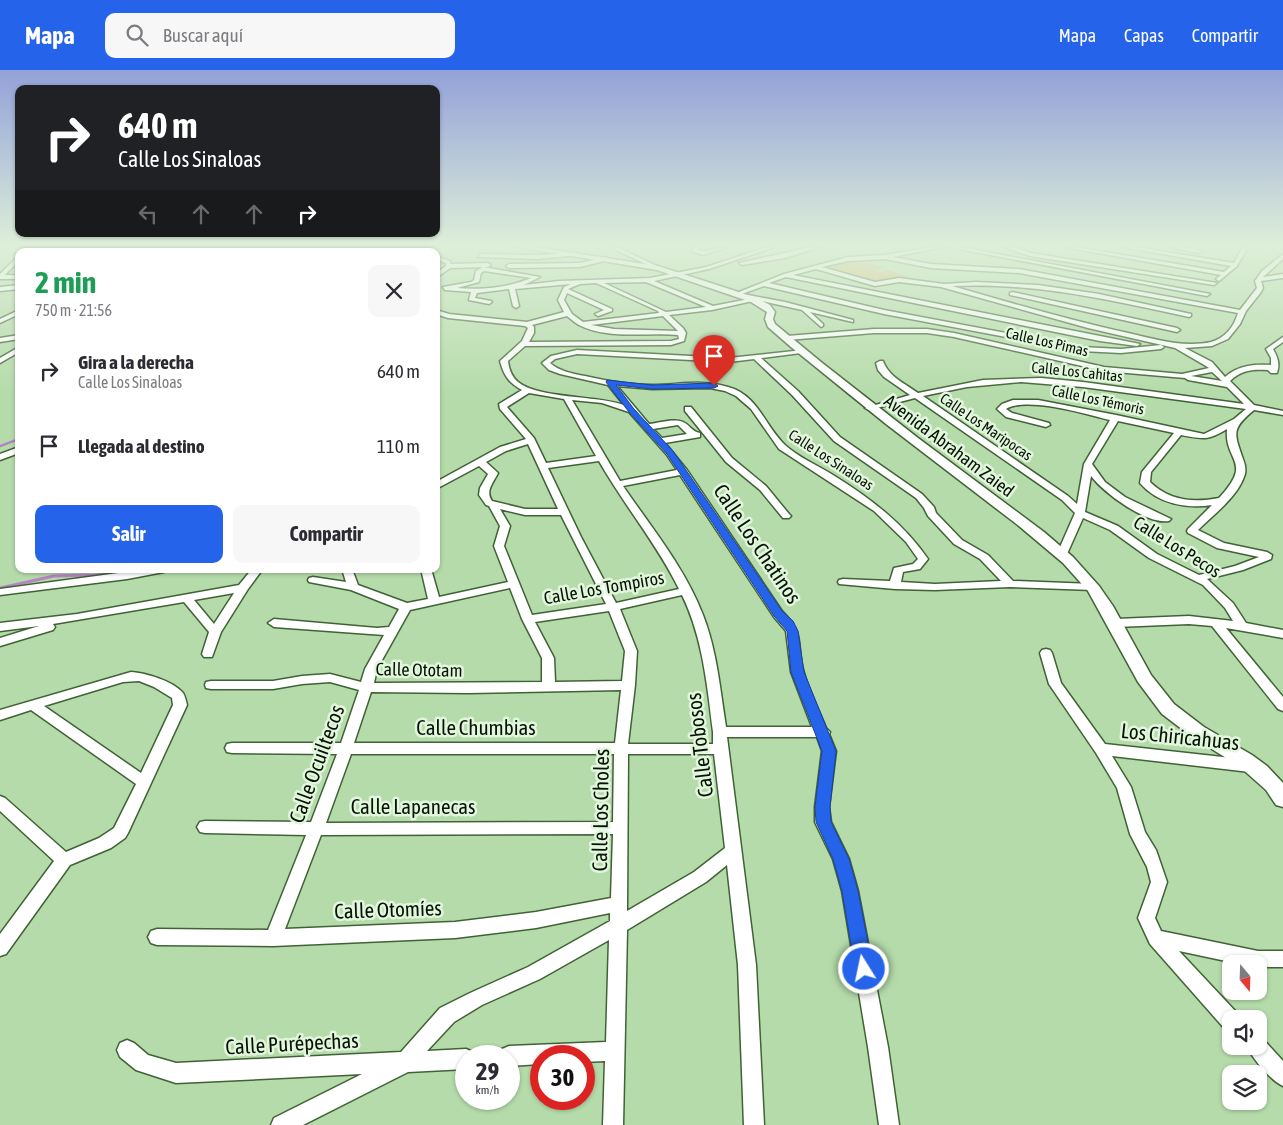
<!DOCTYPE html>
<html lang="es">
<head>
<meta charset="utf-8">
<style>
  body { margin:0; font-family:"Asap Condensed",sans-serif; background:#f7f7f7; color:#2b2b33; height:100vh; display:flex; flex-direction:column; font-size:19px; white-space:nowrap }
  * { box-sizing:border-box; margin:0 }
  p { font-size:16px; color:#7c7c81 }
  .icon { flex:none; width:28px; height:28px; fill:none; stroke:currentColor; stroke-width:2; stroke-linecap:round; stroke-linejoin:round }
  .map { position:relative; flex:1; overflow:hidden }
  .drawer { position:absolute; left:15px; top:178px; width:425px; height:325px; display:flex; flex-direction:column; background:#fff; border-radius:10px; box-shadow:0 1px 4px #0004 }
  .drawer>* { flex:none }
  .top-card { position:absolute; left:15px; top:15px; width:425px; height:152px; border-radius:10px; box-shadow:0 1px 4px #0004; background:#202124; color:#fff; overflow:hidden }
  .needle { width:32px; rotate:161deg }
  .controls { position:absolute; left:1222px; top:885px; display:grid; gap:10px }
  .controls a { display:grid; place-items:center; width:45px; height:45px; border-radius:10px; background:#fff; box-shadow:0 1px 4px #0004; font-size:25px }
  .speed { position:absolute; left:455px; top:975px; display:flex; gap:10px; font-size:25px; font-weight:700; text-align:center }
  .speed>* { display:grid; place-content:center; width:65px; height:65px; border-radius:50%; background:#fff; box-shadow:0 1px 4px #0004; line-height:1 }
  .speed small { font-size:12px; font-weight:400 }
  .speed .limit { border:8px solid #d22; background:#fff; color:#111 }
  .pin { position:absolute; display:grid; place-items:center; width:42px; height:42px; color:#fff; margin:-51px -21px; border-radius:50% 50% 50% 0; rotate:-45deg; box-shadow:0 0 5px #0007 }
  .pin .icon { rotate:45deg }
  .me { position:absolute; width:55px; margin:-28px; rotate:350deg; stroke-linejoin:round; filter:drop-shadow(0 0 4px #0008) }
  .turn { display:flex; align-items:center; gap:18px; height:105px; padding:0 20px; font-size:22px }
  .turn .icon { width:65px; height:65px; stroke-width:2.5 }
  .turn b { display:block; font-size:35px; line-height:42px }
  .lanes { display:flex; align-items:center; height:48px; padding:0 20px; background:#0003; justify-content:center; gap:25px; direction:ltr }
  .lanes .off { opacity:.35 }
  .round { display:grid; place-items:center; flex:none; width:52px; height:52px; border-radius:10px; background:#f7f7f7 }
  .overview { display:flex; align-items:center; justify-content:space-between; height:85px; padding:0 20px }
  h1 { font-size:30px; font-weight:700; line-height:38px; color:#1e9e55 }
  .button { display:flex; gap:10px; margin-top:auto; padding:10px 20px }
  .button a { flex:1; height:58px; border-radius:10px; background:#2563eb; color:#fff; font-size:20px; font-weight:700; line-height:58px; text-align:center }
  .button a+a { background:#f7f7f7; color:#2b2b33 }
  ul { padding:0; list-style:none }
  li { display:flex; align-items:center; gap:15px; height:75px; padding:0 20px }
  li div { flex:1 }
  li b { display:block; font-size:19px }
  li em { font-style:normal }
  header { display:flex; align-items:center; gap:30px; box-sizing:border-box; height:70px; padding:0 25px; background:#2563eb; color:#fff }
  header strong { font-size:24px }
  nav { display:flex; gap:28px; margin-inline-start:auto; font-size:18px }
  .search { width:350px; height:45px; background:#f7f7f7; display:flex; align-items:center; gap:12px; box-sizing:border-box; padding:0 18px; border-radius:10px; color:#7c7c81; font-size:19px }
  .map>svg:first-child { display:block }
  .green { fill:#d9ad65 }
  .lines { fill:none; stroke-linecap:round; stroke-linejoin:round }
  .stream-far1 { stroke:#b585c3; stroke-width:2.5 }
  .stream { stroke:#b585c3; stroke-width:3 }
  .street-casing { stroke:#416236; stroke-width:3 }
  .secondary-casing { stroke:#416236; stroke-width:3 }
  .street { fill:#fff; fill-rule:evenodd }
  .secondary { fill:#fff; fill-rule:evenodd }
  .route { fill:#2563eb; stroke:#184099 }
  .labels { text-anchor:middle; stroke-width:5; stroke-linejoin:round; paint-order:stroke }
  .far-street-label { font-size:15px; fill:#071404; stroke:#e2f6dd }
  .street-label { font-size:18px; fill:#071404; stroke:#e2f6dd }
  .near-street-label { font-size:21px; fill:#071404; stroke:#e2f6dd }
</style>
</head>
<body>
<header>
<strong>Mapa</strong>
<div class="search"><svg class="icon" aria-label="search" viewBox="0 0 24 24"><circle cx="10" cy="10" r="6"/><path d="M15 15l6 6"/></svg>Buscar aquí</div>
<nav><a>Mapa</a><a>Capas</a><a>Compartir</a></nav>
</header>
<div class="map">
<svg width="1283" height="1055" viewBox="0 0 1283 1055">
  <rect width="100%" height="100%" fill="#b5dbaa"/>
  <g class="green">
    <polygon points="211,177 301,177 301,181 209,181"/>
    <polygon points="854,190 885,197 875,201 882,202 886,200 908,206 875,213 820,198"/>
  </g>
  <g class="lines">
    <polyline class="stream-far1" points="0,376 19,369"/>
    <polyline class="stream" points="0,518 54,506 96,505 150,499"/>
    <defs>
      <g id="street">
        <polygon points="25,177 30,177 27,181 22,181"/>
        <polygon points="58,177 63,177 60,181 56,181"/>
        <polygon points="90,177 95,177 93,181 89,181"/>
        <polygon points="126,177 131,177 129,181 125,181"/>
        <polygon points="157,177 162,177 160,181 156,181"/>
        <polygon points="309,177 314,177 315,181 310,181"/>
        <polygon points="380,177 384,181 349,181 352,179"/>
        <polygon points="414,177 419,177 424,181 418,181"/>
        <polygon points="610,177 617,177 661,198 656,199"/>
        <path d="M692,177H698V180C707,183 718,177 728,177L703,185L693,182Z"/>
        <path d="M767,177H775L709,199L654,211L713,236L749,229L745,227L748,225L785,232L853,250V252L810,242L823,254V256L821,257L802,240L757,230L712,240L669,245L683,258L686,263L684,271L671,275L525,276L508,291C509,299 511,306 518,312C539,329 595,325 624,335L608,315L560,304L549,300L542,293L551,286L577,280L729,288L803,280L804,281L801,283L761,288L798,321L840,367L922,424L934,437L936,443L962,470L988,485L1013,511L1093,514L1099,517L1093,520L1010,517L935,520L895,519L839,514L838,512L839,510L843,509L890,511L894,498L913,494L918,489L906,472L874,441L779,379L751,339L736,326L725,321L710,318L652,319L617,316L649,354C659,353 674,348 683,352C690,355 692,362 700,363V367L665,373L687,400L782,541C807,566 795,574 804,603C809,622 819,640 826,658L830,662L829,664L836,681L829,737L831,752L849,789L858,821L888,977L899,1055H879L868,977L842,821L833,789L815,752V737L822,681L817,667H727L756,895L764,1055H744L738,895L727,795L706,812L627,860L623,1055H603L605,991L584,992V986H541V994L509,996V986H499L502,979L509,976L606,972L609,870L540,909L482,935L454,952L427,981L466,979L473,982L475,986H466V999L408,1002L303,1055H271L274,1048L362,1004L176,1013L136,1000L120,987L117,980L120,973L127,970L134,973L148,985L176,993L401,982L440,938L470,923L528,897L610,851V843L536,858L455,868L273,876L157,875L151,873L148,867L151,861L157,859L268,860L306,765L205,763L200,762L197,757L200,752L205,751L311,752L337,684L232,683L227,682L225,678L227,674L232,673H341L359,620L330,612L302,614L273,619H211L206,618L205,615L206,612L211,611H273L302,606L330,604L361,612L365,599L384,565L274,557L268,553L274,549L377,558L389,557L399,539L351,520L309,512L308,510L309,508L313,507L346,512L342,499H352L358,515L407,533L428,529L421,499H431L439,527L508,512L494,476L500,456L489,436L486,435L479,425L480,418L488,404L479,396L436,419V412L500,377L526,369L500,339L499,334L522,320C509,313 504,306 500,291L522,271L528,258L525,256L448,248L436,244V240L449,244L527,252L564,242L558,230L564,217L571,214L515,219L519,236L516,238L513,236L509,219L477,223L475,228L491,231L492,232L489,234L469,230L471,222L445,220L443,217L471,212L474,210L476,201L483,197L540,207L524,215L559,211L650,208L706,197ZM484,201L531,208C506,218 484,220 457,218L479,212L481,203ZM646,212L706,237L666,242L604,213ZM596,213L658,241L659,243L583,252L572,244L564,230L567,223L604,240L595,244L598,246L612,241V239L568,219L580,214ZM567,246C570,248 575,253 579,255C608,270 647,262 678,265L679,269L671,271L529,272L534,263V257L532,255ZM663,246L678,261L614,259L591,255ZM577,284L729,292L754,289L792,325L834,371L916,428L924,438L928,446L954,474L980,489L1001,511L935,514L901,512L903,502L920,499L928,489C903,453 870,428 833,405C817,395 798,387 785,375C764,355 758,325 728,317C703,309 678,315 652,315C630,315 607,311 585,306C573,304 559,301 550,293L555,289ZM529,323L564,329L596,386L546,393L534,368L507,337ZM572,330L602,333L629,342L667,385L677,400L620,411ZM678,355L687,364L662,368L653,359ZM528,374L558,439H525L492,431C485,421 493,413 498,403L486,392L506,381ZM599,391C624,435 657,474 679,519L616,533L581,467L548,398ZM680,405L774,547L786,561L791,602L812,657H726C720,619 717,581 703,545C685,498 651,457 623,416ZM500,439L525,445H561L606,534L532,545L504,476L510,456ZM510,518L522,549L542,588V612L374,613L377,599L410,540ZM682,525C703,568 707,615 713,662V674H628L635,615L637,581L620,539ZM609,541L625,581L622,611L555,612L554,588L535,552ZM621,620L615,673H354L371,622L468,623ZM351,684H614L613,752L326,753ZM628,684H714L725,778L694,802L627,841ZM613,764L611,828L536,842L455,852L285,859L321,765Z"/>
        <polygon points="811,177 820,177 785,188 742,195 739,193"/>
        <path d="M932,177H944L893,187L931,194L1019,199L1240,240L1257,218L1255,211L1262,201L1283,184V189L1263,207L1283,204V208L1261,211L1263,218L1261,222L1246,241L1240,254L1228,269L1212,276L1185,278L1212,292L1225,307C1238,295 1255,294 1271,295V288L1266,279L1283,267V272L1273,279C1278,288 1280,294 1277,303H1271L1268,300C1253,299 1241,300 1230,311L1254,335L1283,341V345L1254,340C1231,359 1234,363 1243,389C1245,394 1246,399 1245,404C1238,427 1214,444 1198,460L1224,473L1267,482L1272,485L1271,489L1243,500L1207,509L1233,533L1246,553L1283,560V568L1226,558L1283,627V641L1278,639L1212,556L1189,554L1116,557L1110,553L1116,549L1189,546L1233,551L1225,538L1203,515L1149,488L1110,460L1083,448L1067,484L1066,486H1058L1057,484L1075,443L1062,430L915,328L869,340L865,338L910,325L884,307L878,300L876,293L880,291H883C889,307 904,313 918,323L983,310L1041,308L1083,312L1244,334L1227,317L1188,310L1185,308L1104,301L954,267L927,263H874L787,270L784,268L787,266L874,259H927L954,263L1104,297L1182,304L1209,298L1206,296L1175,278L1088,258L941,217L899,212L875,216L816,199L793,205L1140,274L1137,276L1100,271L786,207L769,213L884,240L1081,277L1121,279L1161,275L1164,277L1161,279L1121,283L1081,281L884,244L764,216L739,225L734,224L784,204L848,187L885,185ZM885,189L931,198L1019,203L1238,243C1234,257 1225,268 1211,272C1183,278 1155,269 1128,263C1069,250 1011,233 952,216C1033,212 1111,230 1189,247L1191,246V244L1099,224L1038,215L976,212L944,214L899,208L875,212L822,197L848,191ZM1212,302L1222,311L1191,306ZM1021,312L1083,317L1246,339L1234,349L1204,364L1116,345L1038,330H1013L1002,334L997,339L1006,347L1046,357L1050,355L1049,353L1012,343L1006,339C1027,326 1086,344 1110,350L1084,394L1077,434L1068,426L923,326L967,317ZM1118,351L1174,363L1142,402L1140,413C1158,434 1187,439 1212,435L1188,459L1187,461L1188,463L1217,478L1259,487L1235,496L1199,505L1157,484L1118,456L1085,442L1091,406C1104,423 1147,455 1169,451L1171,449L1125,427L1105,412L1092,394ZM1227,359C1224,392 1254,391 1219,428C1193,433 1170,431 1150,412L1151,402L1181,365C1202,369 1208,371 1227,359Z"/>
        <polygon points="948,177 960,177 1210,224 1207,226"/>
        <polygon points="1004,177 1012,177 1031,183 1217,213 1214,215 1030,186"/>
        <polygon points="1064,177 1076,177 1224,202 1231,196 1122,177 1135,177 1234,193 1243,177 1248,177 1237,196 1219,211 1216,209 1221,205"/>
        <polygon points="1168,177 1183,177 1203,181 1200,183"/>
        <polygon points="480,184 537,185 576,183 579,185 537,189 478,187"/>
        <polygon points="19,185 19,190 5,205 19,205 19,209 0,209 0,204"/>
        <polygon points="436,186 450,191 451,194 488,193 491,195 488,197 450,198 436,208 436,203 446,196 446,193 436,190"/>
        <polygon points="606,187 608,190 580,197 509,198 506,196 509,194 580,193"/>
        <polygon points="19,215 19,219 0,221 0,217"/>
        <polygon points="1012,222 1177,258 1180,260 1177,262 1010,225 1010,223"/>
        <polygon points="19,240 19,244 0,253 0,249"/>
        <polygon points="19,265 19,269 0,272 0,268"/>
        <polygon points="19,277 19,282 0,293 0,288"/>
        <polygon points="685,337 691,337 732,388 766,416 789,444 791,446 789,448 783,448 760,420 726,392 685,341"/>
        <polygon points="19,377 19,383 0,390 0,384"/>
        <polygon points="148,499 169,499 164,502 127,509 0,525 0,519"/>
        <path d="M252,499L262,500L248,519L221,562L212,587H204L202,584L209,562L184,532L53,554L55,557L53,560L0,576V568L39,556L0,561V553L77,544L239,515ZM234,523L214,554L194,530Z"/>
        <polygon points="1046,579 1050,580 1052,583 1061,613 1105,674 1250,690 1255,692 1257,696 1255,700 1250,702 1112,686 1131,717 1145,762 1156,780 1167,812 1155,848 1161,861 1258,881 1283,881 1283,897 1259,897 1259,894 1240,894 1179,881 1238,944 1239,949 1231,949 1231,960 1224,958 1150,874 1138,848 1151,812 1147,797 1130,764 1117,718 1096,683 1049,614 1040,583 1042,580"/>
        <path d="M131,602C146,603 173,611 183,623C185,626 186,631 187,635L128,763L125,768L111,778L70,795L6,884L0,886V864L54,791L0,741V726L5,728L66,782L99,768L114,758L136,714L31,640L0,650V640ZM139,611L154,617L172,628L173,635L141,703L44,636L123,612Z"/>
        <path d="M1259,968L1263,969L1283,991V1016C1271,1011 1252,988 1247,976H1259Z"/>
      </g>
      <polygon id="secondary" points="517,177 535,177 658,196 757,228 770,235 775,242 773,249 775,254 821,292 918,368 1044,462 1073,487 1099,516 1113,536 1151,605 1174,634 1204,657 1252,685 1267,696 1283,713 1283,737 1276,735 1266,720 1239,696 1191,666 1162,644 1138,612 1088,521 1063,493 1019,456 886,354 791,277 768,257 765,249 767,242 751,232 657,200"/>
    </defs>
    <use href="#street" class="street-casing"/>
    <use href="#secondary" class="secondary-casing"/>
    <use href="#street" class="street"/>
    <use href="#secondary" class="secondary"/>
  </g>
  <linearGradient id="sky" x2="0" y2="1"><stop stop-color="#93a1d9"/><stop offset="0.54" stop-color="#deefd9"/><stop offset="1" stop-color="#deefd9" stop-opacity="0"/></linearGradient>
  <rect width="1283" height="325" fill="url(#sky)"/>
  <polygon class="route" points="607,310 652,315 714,313 718,316 714,318 652,319 616,315 634,339 673,381 782,541 793,551 798,561 804,602 836,681 830,737 831,752 849,789 858,821 873,899 870,905 864,908 858,905 855,899 842,821 833,789 816,752 815,737 822,681 791,602 787,561 774,546 667,384 629,342 606,312"/>
  <g class="labels">
    <g class="far-street-label">
      <text transform="translate(1047 272) rotate(13)" y="5">Calle Los Pimas</text>
      <text transform="translate(1077 302) rotate(6)" y="5">Calle Los Cahitas</text>
      <text transform="translate(1098 330) rotate(12)" y="5">Calle Los Témoris</text>
      <text transform="translate(986 357) rotate(34)" y="5">Calle Los Maripocas</text>
      <text transform="translate(831 390) rotate(33)" y="5">Calle Los Sinaloas</text>
    </g>
    <g class="street-label">
      <text transform="translate(949 376) rotate(37)" y="6">Avenida Abraham Zaied</text>
      <text transform="translate(1177 477) rotate(32)" y="6">Calle Los Pecos</text>
      <text transform="translate(604 518) rotate(-10)" y="6">Calle Los Tompiros</text>
      <text transform="translate(419 600) rotate(1)" y="6">Calle Ototam</text>
    </g>
    <g class="near-street-label">
      <text transform="translate(757 474) rotate(56)" y="7">Calle Los Chatinos</text>
      <text x="476" y="665">Calle Chumbias</text>
      <text transform="translate(1180 667) rotate(6)" y="7">Los Chiricahuas</text>
      <text transform="translate(700 675) rotate(-97)" y="7">Calle Tobosos</text>
      <text transform="translate(317 694) rotate(-70)" y="7">Calle Ocuiltecos</text>
      <text x="413" y="744">Calle Lapanecas</text>
      <text transform="translate(601 740) rotate(-89)" y="7">Calle Los Choles</text>
      <text transform="translate(388 840) rotate(-2)" y="7">Calle Otomíes</text>
      <text transform="translate(292 974) rotate(-3)" y="7">Calle Purépechas</text>
    </g>
  </g>
</svg>
<div class="controls">
<a><svg class="needle" viewBox="-14 -14 28 28"><path d="M0-13l5 13h-10z" fill="#e53935"/><path d="M0 13l5-13h-10z" fill="#7c7c81"/></svg></a>
<a><svg class="icon" aria-label="sound" viewBox="0 0 24 24"><path d="M4 9h4l5-4v14l-5-4H4zM17 9q2 3 0 6"/></svg></a>
<a><svg class="icon" aria-label="layers" viewBox="0 0 24 24"><path d="M12 4l9 5-9 5-9-5zM3 14l9 5 9-5"/></svg></a>
</div>
<div class="speed"><div>29<small>km/h</small></div><div class="limit">30</div></div>
<div class="pin" style="left:714px;top:316px;background:#d93025"><svg class="icon" aria-label="arrive" viewBox="0 0 24 24"><path d="M6 21V4h12l-3 4 3 4H6"/></svg></div>
<svg class="me" style="left:864px;top:899px" viewBox="-20 -20 40 40"><circle r="17" fill="#2563eb" stroke="#fff" stroke-width="3"/><path d="M0-11L8 9 0 5-8 9z" fill="#fff"/></svg>
<div class="top-card">
<div class="turn"><svg class="icon" aria-label="right" viewBox="0 0 24 24"><path d="M7 20v-9h11M14 6l5 5-5 5"/></svg><div><b>640 m</b>Calle Los Sinaloas</div></div>
<div class="lanes"><svg class="icon off" aria-label="left" viewBox="0 0 24 24"><path d="M17 20v-9H6M10 6l-5 5 5 5"/></svg><svg class="icon off" aria-label="ahead" viewBox="0 0 24 24"><path d="M12 20V5M6 11l6-6 6 6"/></svg><svg class="icon off" aria-label="ahead" viewBox="0 0 24 24"><path d="M12 20V5M6 11l6-6 6 6"/></svg><svg class="icon" aria-label="right" viewBox="0 0 24 24"><path d="M7 20v-9h11M14 6l5 5-5 5"/></svg></div>
</div>
<section class="drawer">
<div class="overview"><div><h1>2 min</h1><p>750 m · 21:56</p></div><a class="round"><svg class="icon" aria-label="close" viewBox="0 0 24 24"><path d="M6 6l12 12M18 6L6 18"/></svg></a></div>
<ul>
<li><svg class="icon" aria-label="right" viewBox="0 0 24 24"><path d="M7 20v-9h11M14 6l5 5-5 5"/></svg><div><b>Gira a la derecha</b><p>Calle Los Sinaloas</p></div><em>640 m</em></li>
<li><svg class="icon" aria-label="arrive" viewBox="0 0 24 24"><path d="M6 21V4h12l-3 4 3 4H6"/></svg><div><b>Llegada al destino</b></div><em>110 m</em></li>
</ul>
<div class="button"><a>Salir</a><a>Compartir</a></div>
</section>
</div>
</body>
</html>
